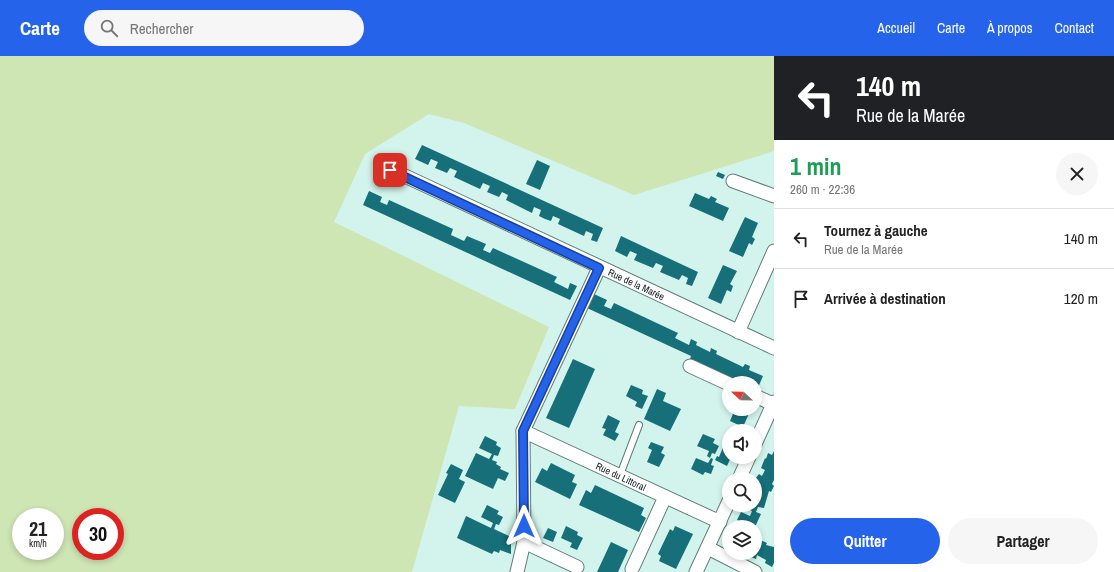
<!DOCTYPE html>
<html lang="fr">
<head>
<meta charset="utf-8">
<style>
  body { margin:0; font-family:"Archivo Narrow",sans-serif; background:#f6f6f6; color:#222; height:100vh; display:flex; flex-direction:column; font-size:15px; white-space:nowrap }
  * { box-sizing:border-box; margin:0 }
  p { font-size:13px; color:#767676 }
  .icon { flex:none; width:22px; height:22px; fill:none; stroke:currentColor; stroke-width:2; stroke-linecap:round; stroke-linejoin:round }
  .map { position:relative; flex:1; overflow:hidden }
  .drawer { display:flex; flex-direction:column; background:#fff; width:340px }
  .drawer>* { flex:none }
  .guide { background:#202124; color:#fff; overflow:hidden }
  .needle { width:26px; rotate:292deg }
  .controls { position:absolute; left:722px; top:320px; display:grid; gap:8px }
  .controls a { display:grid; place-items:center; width:40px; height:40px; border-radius:50%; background:#fff; box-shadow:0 2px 6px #0003; font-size:20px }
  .speed { position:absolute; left:12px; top:452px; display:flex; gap:8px; font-size:20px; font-weight:700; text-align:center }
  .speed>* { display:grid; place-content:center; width:52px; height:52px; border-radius:50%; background:#fff; box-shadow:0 2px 6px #0003; line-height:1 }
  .speed small { font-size:10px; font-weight:400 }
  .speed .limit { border:6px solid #d22; background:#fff; color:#111 }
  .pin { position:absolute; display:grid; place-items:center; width:34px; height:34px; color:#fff; margin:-17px; border-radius:8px; box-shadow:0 2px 6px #0006 }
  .me { position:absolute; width:44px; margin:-22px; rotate:0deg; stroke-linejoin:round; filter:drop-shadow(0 0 3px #0008) }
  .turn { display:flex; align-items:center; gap:14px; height:84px; padding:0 16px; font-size:18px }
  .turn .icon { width:52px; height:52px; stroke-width:2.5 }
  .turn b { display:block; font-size:28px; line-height:34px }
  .round { display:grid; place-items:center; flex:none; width:42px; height:42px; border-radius:21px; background:#f6f6f6 }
  .head { display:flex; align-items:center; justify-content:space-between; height:68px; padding:0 16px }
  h1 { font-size:24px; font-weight:700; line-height:30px; color:#1e9e55 }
  .button { display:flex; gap:8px; margin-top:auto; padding:8px 16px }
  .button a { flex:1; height:46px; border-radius:24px; background:#2563eb; color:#fff; font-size:16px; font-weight:700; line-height:46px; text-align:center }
  .button a+a { background:#f6f6f6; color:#222 }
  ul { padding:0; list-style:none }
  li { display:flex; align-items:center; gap:12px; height:60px; padding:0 16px; border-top:1px solid #e0e0e0 }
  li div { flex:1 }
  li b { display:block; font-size:15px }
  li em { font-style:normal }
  header { display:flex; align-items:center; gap:24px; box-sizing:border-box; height:56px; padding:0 20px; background:#2563eb; color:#fff }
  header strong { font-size:19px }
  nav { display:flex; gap:22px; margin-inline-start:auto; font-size:14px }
  .search { width:280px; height:36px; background:#f6f6f6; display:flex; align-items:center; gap:10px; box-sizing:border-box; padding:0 14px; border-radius:22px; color:#767676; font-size:15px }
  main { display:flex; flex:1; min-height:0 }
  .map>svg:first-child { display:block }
  .green { fill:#cee5b4; fill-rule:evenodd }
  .building { fill:#166f79 }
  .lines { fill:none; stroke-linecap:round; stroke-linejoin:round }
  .lane-casing { stroke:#5f7d77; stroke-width:8 }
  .street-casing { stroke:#5f7d77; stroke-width:15 }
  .lane { stroke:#fff; stroke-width:6 }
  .street { stroke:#fff; stroke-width:13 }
  .route-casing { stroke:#184099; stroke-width:10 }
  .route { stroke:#2563eb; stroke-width:7 }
  .labels { text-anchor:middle; stroke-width:4; stroke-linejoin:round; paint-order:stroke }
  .street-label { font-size:10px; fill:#15211f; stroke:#d3f4ed }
</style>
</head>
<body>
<header>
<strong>Carte</strong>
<div class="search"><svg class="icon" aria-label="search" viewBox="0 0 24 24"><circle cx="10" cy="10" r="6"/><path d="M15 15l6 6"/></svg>Rechercher</div>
<nav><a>Accueil</a><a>Carte</a><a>À propos</a><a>Contact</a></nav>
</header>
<main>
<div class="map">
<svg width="774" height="516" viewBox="0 0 774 516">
  <rect width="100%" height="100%" fill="#d3f4ed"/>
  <path class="green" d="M0,0H774V95L634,139L464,67L429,58L365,98L334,166L549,271L515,353L459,350L412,516H0ZM21,461H55V495H21ZM81,461H115V495H81Z"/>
  <g class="building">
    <polygon points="422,89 603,172 597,186 591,184 593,178 586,175 584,180 558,168 560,163 553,160 551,165 545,163 539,160 541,154 534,151 532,157 506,144 508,139 502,136 499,141 487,136 490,130 483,127 480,133 454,121 457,115 450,112 447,117 435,112 438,106 431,103 428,109 415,103"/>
    <polygon points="537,104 550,110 540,134 526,128"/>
    <polygon points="718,116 725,119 723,123 716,120"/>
    <polygon points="369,135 382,141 380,146 387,149 389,144 453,173 451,179 464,185 467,180 486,188 483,194 490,197 493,192 557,221 554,226 568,233 570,227 577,230 570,244 363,149"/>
    <polygon points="695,137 709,143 711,140 717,143 715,146 729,152 723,165 689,150"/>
    <polygon points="745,161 758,167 752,181 755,183 752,189 749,187 743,201 729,195"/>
    <polygon points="621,180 698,216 692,230 686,228 688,222 682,219 679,224 660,216 663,210 656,207 653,212 634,204 637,198 630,195 627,201 615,195"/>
    <polygon points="723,209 737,215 730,228 733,230 731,236 727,234 721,248 708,242"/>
    <polygon points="594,238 607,244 604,250 611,253 614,247 678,277 675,282 689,289 691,283 697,286 696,289 710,296 711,292 717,295 716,298 743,311 745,308 750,310 749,314 763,320 757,334 755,327 742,327 690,303 691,300 587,252"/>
    <polygon points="573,303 595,313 569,372 546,362"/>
    <polygon points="631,329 643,334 642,338 648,340 642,353 635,350 637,346 626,340"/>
    <polygon points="657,333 666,337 663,345 681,353 670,375 644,363"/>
    <polygon points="735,353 751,353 743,371 730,365"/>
    <polygon points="608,359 620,365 615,376 619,378 615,385 603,379 606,373 602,372"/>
    <polygon points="703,378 715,383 713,387 719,390 715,398 712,397 710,402 707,400 709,395 697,390"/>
    <polygon points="485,380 497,386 496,389 501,392 498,400 494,399 492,404 497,406 496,408 501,411 500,413 509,417 505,425 498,422 493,433 465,420 476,397 489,403 492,398 479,392"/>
    <polygon points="651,386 664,391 661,397 665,399 659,411 647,406 652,394 648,392"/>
    <polygon points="724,389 729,391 729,401 731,401 727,410 715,404 717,400 719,401"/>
    <polygon points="774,395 774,424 772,428 774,430 771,436 769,435 764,452 758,451 756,456 761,458 755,471 739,471 741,466 737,464 741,456 750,460 752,455 743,451 744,449 755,449 755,423 759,418 762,420 765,414 761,412 765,402 766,403 768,397 772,399"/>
    <polygon points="696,402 708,407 711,402 713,403 711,409 714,410 711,418 705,416 703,419 691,413"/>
    <polygon points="551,407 575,419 572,426 577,428 570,443 535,426 542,412 547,415"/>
    <polygon points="451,408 463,414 459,423 465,426 455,447 438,439 448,418 446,417"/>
    <polygon points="595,429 644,452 641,459 646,462 639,476 579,449 586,434 591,437"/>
    <polygon points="487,449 499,455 497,458 503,461 499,469 496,468 494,473 511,481 511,498 500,494 499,497 494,495 492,498 457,482 466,460 491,472 493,467 481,461"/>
    <polygon points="566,470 578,476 577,479 583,482 577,494 570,491 572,487 561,482"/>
    <polygon points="675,470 693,478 676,513 659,505 661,500 658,498 670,473 673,475"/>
    <polygon points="548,472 557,476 553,486 543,482"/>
    <polygon points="756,482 767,487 766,489 774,491 774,507 772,511 765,507 766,504 757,499 756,503 748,500 749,497 755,497"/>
    <polygon points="611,486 628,494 618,516 597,516"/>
  </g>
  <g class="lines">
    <defs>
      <polyline id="lane" points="620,419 639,369"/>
      <g id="street">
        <path id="s1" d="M390,113L774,292"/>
        <polyline points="733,125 774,140"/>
        <polyline points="738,276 774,195"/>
        <polyline points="690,310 729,328"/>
        <polyline points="755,340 773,348"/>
        <path id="s2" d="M523,375L720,466"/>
        <polyline points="755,388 774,346"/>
        <polyline points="739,423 749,401"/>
        <polyline points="524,486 577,511"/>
        <polyline points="708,492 755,516"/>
        <polyline points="632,513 665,441"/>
        <polyline points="517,516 524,486 523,375 599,212"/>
        <polyline points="696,516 729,445"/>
      </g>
    </defs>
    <use href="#lane" class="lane-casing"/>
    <use href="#street" class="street-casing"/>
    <use href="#lane" class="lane"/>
    <use href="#street" class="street"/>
  </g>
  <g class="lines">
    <defs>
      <polyline id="route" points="390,114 599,212 523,375 524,470"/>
    </defs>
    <use href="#route" class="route-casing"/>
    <use href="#route" class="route"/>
  </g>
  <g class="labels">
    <g class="street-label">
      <text dy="4" stroke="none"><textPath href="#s1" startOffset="272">Rue de la Marée</textPath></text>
      <text dy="4" stroke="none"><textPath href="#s2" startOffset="108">Rue du Littoral</textPath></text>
    </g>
  </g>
</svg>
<div class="controls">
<a><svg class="needle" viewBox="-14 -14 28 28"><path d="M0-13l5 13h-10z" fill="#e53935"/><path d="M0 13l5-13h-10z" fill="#767676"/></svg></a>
<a><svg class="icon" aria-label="sound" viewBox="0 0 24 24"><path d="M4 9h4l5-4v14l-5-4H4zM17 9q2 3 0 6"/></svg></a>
<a><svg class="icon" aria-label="search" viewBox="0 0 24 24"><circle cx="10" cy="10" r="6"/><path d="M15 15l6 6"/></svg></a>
<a><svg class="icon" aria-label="layers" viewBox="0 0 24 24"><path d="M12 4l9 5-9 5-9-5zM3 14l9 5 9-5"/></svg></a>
</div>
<div class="speed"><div>21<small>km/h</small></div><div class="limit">30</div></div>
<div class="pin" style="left:390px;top:114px;background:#d93025"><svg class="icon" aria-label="arrive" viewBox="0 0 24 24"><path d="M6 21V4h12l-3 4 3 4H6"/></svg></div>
<svg class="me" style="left:524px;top:470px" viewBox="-20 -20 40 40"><path d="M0-17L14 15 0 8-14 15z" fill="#2563eb" stroke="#fff" stroke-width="4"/></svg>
</div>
<section class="drawer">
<div class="guide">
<div class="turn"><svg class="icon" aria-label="left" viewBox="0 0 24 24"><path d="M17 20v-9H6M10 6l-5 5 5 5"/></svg><div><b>140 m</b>Rue de la Marée</div></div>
</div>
<div class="head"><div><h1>1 min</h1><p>260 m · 22:36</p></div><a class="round"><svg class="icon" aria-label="close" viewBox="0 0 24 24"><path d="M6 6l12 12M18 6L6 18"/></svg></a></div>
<ul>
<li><svg class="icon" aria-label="left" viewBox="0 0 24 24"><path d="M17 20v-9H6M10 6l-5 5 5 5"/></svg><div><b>Tournez à gauche</b><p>Rue de la Marée</p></div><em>140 m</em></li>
<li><svg class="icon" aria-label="arrive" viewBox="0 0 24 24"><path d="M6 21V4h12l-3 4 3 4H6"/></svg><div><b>Arrivée à destination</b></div><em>120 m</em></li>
</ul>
<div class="button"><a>Quitter</a><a>Partager</a></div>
</section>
</main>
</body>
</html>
